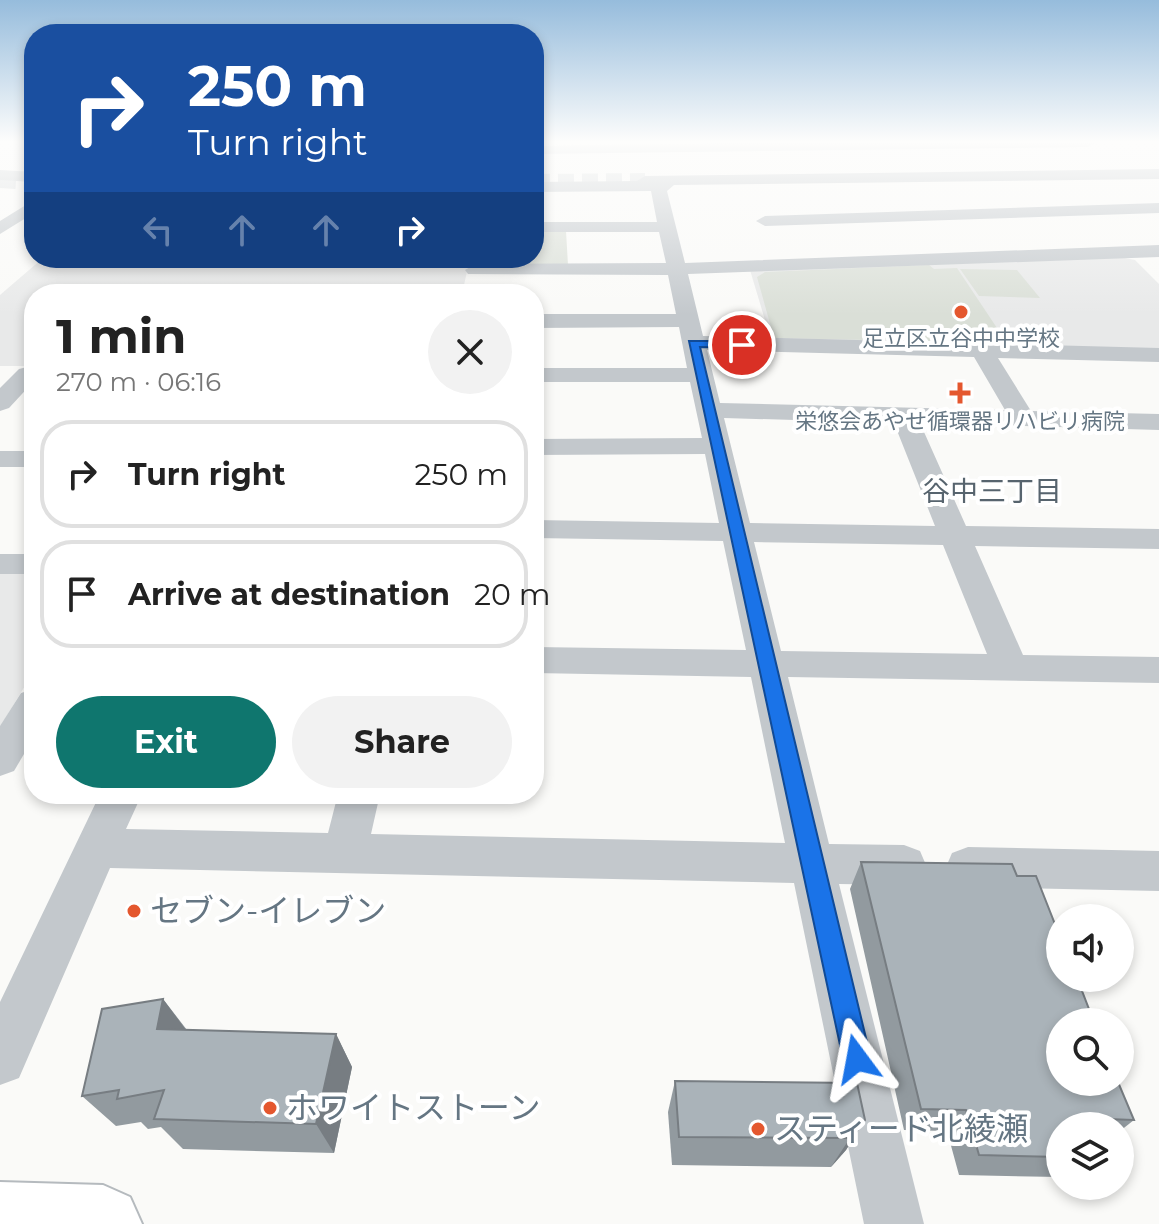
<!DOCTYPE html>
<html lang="en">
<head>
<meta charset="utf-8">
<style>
  body { margin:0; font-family:Montserrat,"Noto Sans JP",sans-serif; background:#f2f2f2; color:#222; height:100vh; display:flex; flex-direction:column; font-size:30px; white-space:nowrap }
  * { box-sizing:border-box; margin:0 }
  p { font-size:26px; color:#767676 }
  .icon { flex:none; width:44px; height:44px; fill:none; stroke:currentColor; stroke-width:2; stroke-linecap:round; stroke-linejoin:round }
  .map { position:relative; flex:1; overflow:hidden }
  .panel { position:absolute; left:24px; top:284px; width:520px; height:520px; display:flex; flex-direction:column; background:#fff; border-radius:32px; box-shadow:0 4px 12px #0003 }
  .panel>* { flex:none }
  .hud { position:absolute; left:24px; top:24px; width:520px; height:244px; border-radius:32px; box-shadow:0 4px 12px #0003; background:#1a4fa0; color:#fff; overflow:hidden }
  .buttons { position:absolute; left:1046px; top:904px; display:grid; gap:16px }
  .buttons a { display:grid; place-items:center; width:88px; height:88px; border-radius:50%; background:#fff; box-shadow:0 4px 12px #0003; font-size:40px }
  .pin { position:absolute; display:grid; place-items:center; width:68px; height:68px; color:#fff; margin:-34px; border:4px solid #fff; border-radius:50%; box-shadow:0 2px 8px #0007 }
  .me { position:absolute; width:88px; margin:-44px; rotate:347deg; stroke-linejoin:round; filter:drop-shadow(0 0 6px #0008) }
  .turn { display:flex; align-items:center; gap:28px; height:168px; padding:0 32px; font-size:36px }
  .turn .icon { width:104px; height:104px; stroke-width:2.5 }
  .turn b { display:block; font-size:56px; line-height:68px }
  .lanes { display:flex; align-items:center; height:76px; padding:0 32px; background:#0003; justify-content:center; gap:40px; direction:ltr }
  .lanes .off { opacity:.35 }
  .round { display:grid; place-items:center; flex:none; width:84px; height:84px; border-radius:42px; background:#f2f2f2 }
  .overview { display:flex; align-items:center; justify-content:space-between; height:136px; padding:0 32px }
  h1 { font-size:48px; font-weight:700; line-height:60px }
  .button { display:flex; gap:16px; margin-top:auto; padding:16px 32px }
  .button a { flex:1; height:92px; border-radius:48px; background:#0f766e; color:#fff; font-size:32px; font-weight:700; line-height:92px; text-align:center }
  .button a+a { background:#f2f2f2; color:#222 }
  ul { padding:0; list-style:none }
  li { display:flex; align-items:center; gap:24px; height:108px; margin:0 16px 12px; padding:0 16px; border:4px solid #e0e0e0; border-radius:32px }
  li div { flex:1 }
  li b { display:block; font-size:30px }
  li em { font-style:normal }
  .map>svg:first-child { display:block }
  .built { fill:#e8e9e9 }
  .green { fill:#dadfd7 }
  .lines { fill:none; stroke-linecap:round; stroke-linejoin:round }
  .minor-tunnel { stroke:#d5d9db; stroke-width:16; stroke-dasharray:16 8; stroke-linecap:butt }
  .major-casing { stroke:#b5babe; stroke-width:4 }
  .minor { fill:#c3c8cc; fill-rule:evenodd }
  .major { fill:#fff; fill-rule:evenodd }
  .wall { fill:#929a9f }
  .shaded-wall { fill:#777d82 }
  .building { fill:#aab3b9; stroke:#777d82; stroke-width:2 }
  .route { fill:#1a73e8; stroke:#114b97; stroke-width:2 }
  .poi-dot { fill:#e4572e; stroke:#fff; stroke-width:3 }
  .labels { text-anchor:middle; stroke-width:8; stroke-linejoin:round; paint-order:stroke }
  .far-poi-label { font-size:22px; fill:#657683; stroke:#fff }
  .neighbourhood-label { font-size:28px; fill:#57646e; stroke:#fff }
  .near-poi-label { font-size:32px; fill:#657683; stroke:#fff; text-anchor:start }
</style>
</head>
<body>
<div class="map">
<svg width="1159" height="1224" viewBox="0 0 1159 1224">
  <rect width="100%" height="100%" fill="#fafaf8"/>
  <g class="built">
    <polygon points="1120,257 1135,260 1159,284 1159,351 771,340 750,270"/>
    <polygon points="43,258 470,258 462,294 34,294 34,366 0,366 0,295"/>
    <polygon points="0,574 34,574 34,671 0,727"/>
  </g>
  <g class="green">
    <polygon points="534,231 566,231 568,265 513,265 514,258 534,258"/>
    <polygon points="929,265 934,269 957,268 1007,343 774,338 757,277 765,272"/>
    <polygon points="960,269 1017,270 1040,298 979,296"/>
  </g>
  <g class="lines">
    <g class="minor-tunnel">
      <polyline points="0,180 34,182"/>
      <polyline points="534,182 645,181"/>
    </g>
    <defs>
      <polygon id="major" points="0,1182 103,1185 130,1197 142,1224 0,1224"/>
    </defs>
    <use href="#major" class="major-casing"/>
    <g class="minor">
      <polygon points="26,143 34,143 34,147 28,146"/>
      <polygon points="726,143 1095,143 1088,147 534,154 534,146"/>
      <path d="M1159,169V179L674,185L667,191L685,263L1159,245V257L688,274L703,336L1159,348V362L998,358L1031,411L1159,414V430L920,423L966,526L1159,529V549L975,546L1023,655L1159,657V683L788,677L829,844L904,845L920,851L926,865L920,879L904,885L839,884L924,1224H864L794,883L110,868L19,1078L0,1085V1002L100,794H142L126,829L328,833L338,794H380L371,834L785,843L751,677L534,673V647L746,650L723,541L534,538V520L719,523L705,454L534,455V439L702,438L690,382H534V368H687L679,327L534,328V314H676L668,275L468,274L465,270L475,264L666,263L659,232H534V222H657L651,191L534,192V182L637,181L645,176ZM707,350L974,357L1005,410L720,403ZM724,418L894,423L935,526L750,523ZM754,542L943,545L987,654L781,651Z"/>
      <polygon points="0,170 34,172 34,182 0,180"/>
      <polygon points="34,200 34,213 0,234 0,221"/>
      <polygon points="1159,203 1159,213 765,226 756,221 765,216"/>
      <polygon points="27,367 34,369 34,381 9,408 0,411 0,388 19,369"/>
      <rect x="0" y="451" width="34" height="16"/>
      <rect x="0" y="554" width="34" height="20"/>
      <polygon points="34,689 34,737 14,771 0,776 0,726 21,693"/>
      <polygon points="968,847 1159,851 1159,891 968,887 952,881 946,867 952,853"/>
    </g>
    <use href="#major" class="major"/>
  </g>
  <g class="wall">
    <polygon points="861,862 1017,876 1134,1120 1120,1131 1120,1126 1060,1126 1060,1177 959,1175 947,1131 904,1130 850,889"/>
    <polygon points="163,999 187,1030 336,1034 352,1067 334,1153 183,1149 161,1127 148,1129 141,1122 116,1126 82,1096"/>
    <polygon points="675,1081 865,1120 846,1150 831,1167 672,1165 668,1112"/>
  </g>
  <g class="shaded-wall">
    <polygon points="163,999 189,1034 157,1029"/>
    <polygon points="336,1034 352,1067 334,1153 316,1124"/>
    <polygon points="865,1120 846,1150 831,1167 850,1138"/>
  </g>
  <g class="building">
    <polygon points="861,862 1012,864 1017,876 1036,876 1060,937 1060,978 1077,978 1094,1022 1060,1022 1060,1082 1118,1082 1134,1120 1107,1119 1110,1126 1060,1126 1060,1157 979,1155 966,1110 921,1109"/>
    <polygon points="163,999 157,1029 336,1034 316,1124 154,1119 164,1090 117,1099 119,1090 82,1096 102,1009"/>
    <polygon points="675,1081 857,1083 865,1120 850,1138 679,1137"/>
  </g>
  <linearGradient id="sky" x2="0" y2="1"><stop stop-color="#96bcdc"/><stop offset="0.45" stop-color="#fdfdfc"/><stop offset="1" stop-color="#fdfdfc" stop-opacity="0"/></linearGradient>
  <rect width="1159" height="315" fill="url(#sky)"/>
  <polygon class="route" points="689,341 742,341 748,345 742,348 700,347 871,1059 867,1069 857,1074 847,1069 843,1059"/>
  <g class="poi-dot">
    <circle cx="961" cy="312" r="8"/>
    <path d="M956 381h8v8h8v8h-8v8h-8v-8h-8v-8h8z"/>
    <circle cx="134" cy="911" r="8"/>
    <circle cx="270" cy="1108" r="8"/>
    <circle cx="758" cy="1129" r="8"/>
  </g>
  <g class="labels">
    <g class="far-poi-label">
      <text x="961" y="346">足立区立谷中中学校</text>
      <text x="960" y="429">栄悠会あやせ循環器リハビリ病院</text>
    </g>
    <g class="neighbourhood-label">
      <text x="992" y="501">谷中三丁目</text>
    </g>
    <g class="near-poi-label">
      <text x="150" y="922">セブン-イレブン</text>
      <text x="286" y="1119">ホワイトストーン</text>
      <text x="774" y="1140">スティード北綾瀬</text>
    </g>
  </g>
</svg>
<div class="buttons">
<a><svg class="icon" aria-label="sound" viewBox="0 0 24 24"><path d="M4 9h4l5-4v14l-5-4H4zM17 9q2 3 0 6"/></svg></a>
<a><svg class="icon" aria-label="search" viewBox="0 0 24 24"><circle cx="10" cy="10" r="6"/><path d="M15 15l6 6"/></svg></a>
<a><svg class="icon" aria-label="layers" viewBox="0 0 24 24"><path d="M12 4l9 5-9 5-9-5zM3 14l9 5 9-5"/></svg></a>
</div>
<div class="pin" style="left:742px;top:345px;background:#d93025"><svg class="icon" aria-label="arrive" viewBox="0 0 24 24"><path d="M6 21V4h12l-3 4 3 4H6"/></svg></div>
<svg class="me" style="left:857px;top:1059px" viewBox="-20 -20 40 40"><path d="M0-17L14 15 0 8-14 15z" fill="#1a73e8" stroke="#fff" stroke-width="4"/></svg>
<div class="hud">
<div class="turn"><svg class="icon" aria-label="right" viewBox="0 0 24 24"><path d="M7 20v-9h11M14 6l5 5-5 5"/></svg><div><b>250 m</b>Turn right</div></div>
<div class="lanes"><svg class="icon off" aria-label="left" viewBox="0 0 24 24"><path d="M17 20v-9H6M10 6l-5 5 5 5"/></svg><svg class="icon off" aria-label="ahead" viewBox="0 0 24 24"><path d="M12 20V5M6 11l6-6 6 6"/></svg><svg class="icon off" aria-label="ahead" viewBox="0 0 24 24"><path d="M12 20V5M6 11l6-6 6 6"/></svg><svg class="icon" aria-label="right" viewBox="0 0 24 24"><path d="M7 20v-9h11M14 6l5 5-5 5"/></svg></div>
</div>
<section class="panel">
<div class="overview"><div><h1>1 min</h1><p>270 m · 06:16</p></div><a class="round"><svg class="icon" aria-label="close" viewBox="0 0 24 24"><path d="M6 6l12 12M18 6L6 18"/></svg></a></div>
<ul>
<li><svg class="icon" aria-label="right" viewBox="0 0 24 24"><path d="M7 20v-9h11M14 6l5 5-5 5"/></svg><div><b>Turn right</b></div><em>250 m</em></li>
<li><svg class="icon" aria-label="arrive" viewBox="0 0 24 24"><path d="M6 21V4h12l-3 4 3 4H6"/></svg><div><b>Arrive at destination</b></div><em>20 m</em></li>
</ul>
<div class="button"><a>Exit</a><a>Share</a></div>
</section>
</div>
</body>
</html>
